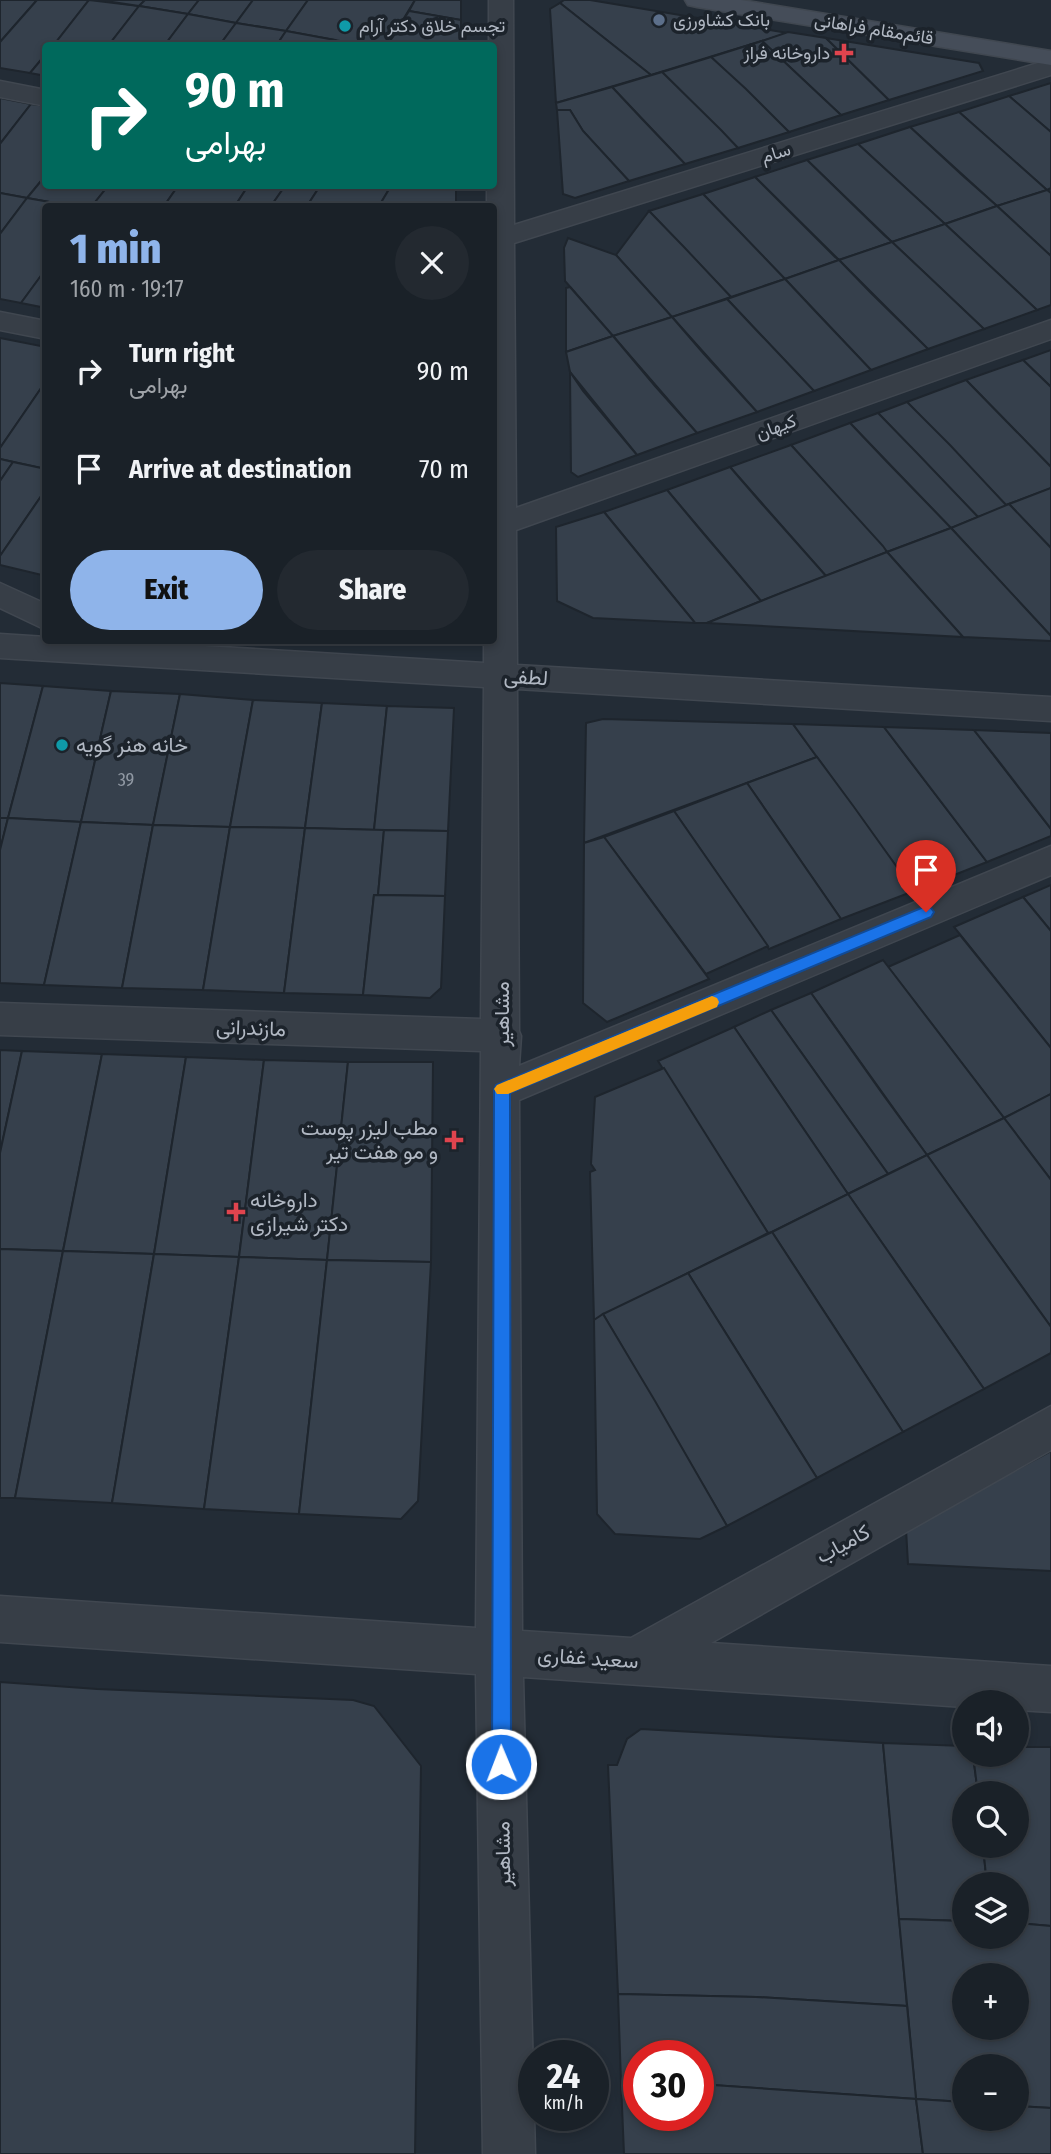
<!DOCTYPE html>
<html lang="en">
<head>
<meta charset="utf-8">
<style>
  body { margin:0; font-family:"Fira Sans Condensed",Vazirmatn,sans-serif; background:#232930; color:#f1f3f6; height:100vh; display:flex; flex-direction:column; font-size:26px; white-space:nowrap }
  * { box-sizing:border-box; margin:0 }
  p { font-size:23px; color:#9fa3a8 }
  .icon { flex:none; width:38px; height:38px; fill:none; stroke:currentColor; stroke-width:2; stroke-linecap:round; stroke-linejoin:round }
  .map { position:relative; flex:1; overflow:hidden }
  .side { position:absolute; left:42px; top:203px; width:455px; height:441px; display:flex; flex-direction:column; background:#1a2128; border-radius:7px; box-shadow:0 4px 10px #0003,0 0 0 2px #383e45 }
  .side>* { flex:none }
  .hud { position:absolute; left:42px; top:42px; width:455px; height:147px; border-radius:7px; box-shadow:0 4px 10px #0003,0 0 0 2px #383e45; background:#00695c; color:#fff; overflow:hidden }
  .fabs { position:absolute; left:952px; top:1690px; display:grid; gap:14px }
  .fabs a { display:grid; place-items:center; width:77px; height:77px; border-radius:50%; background:#1a2128; box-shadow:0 4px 10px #0003,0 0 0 2px #383e45; font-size:35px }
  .speed { position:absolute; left:518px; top:2040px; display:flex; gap:14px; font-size:35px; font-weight:700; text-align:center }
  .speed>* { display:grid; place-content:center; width:91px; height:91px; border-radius:50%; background:#1a2128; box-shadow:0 4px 10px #0003,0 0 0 2px #383e45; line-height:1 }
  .speed small { font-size:18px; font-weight:400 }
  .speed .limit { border:10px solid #d22; background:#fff; color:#111 }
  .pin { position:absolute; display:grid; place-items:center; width:60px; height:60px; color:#fff; margin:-72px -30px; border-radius:50% 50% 50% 0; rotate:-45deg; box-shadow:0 0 7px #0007 }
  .pin .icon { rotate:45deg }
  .me { position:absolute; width:77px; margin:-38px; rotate:359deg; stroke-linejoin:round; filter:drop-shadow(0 0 5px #0008) }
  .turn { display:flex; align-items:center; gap:24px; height:147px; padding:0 28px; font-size:32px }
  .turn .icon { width:91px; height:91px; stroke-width:2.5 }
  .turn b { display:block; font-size:49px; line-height:60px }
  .round { display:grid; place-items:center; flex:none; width:74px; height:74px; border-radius:37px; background:#232930 }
  .headline { display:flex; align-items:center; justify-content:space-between; height:119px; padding:0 28px }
  h1 { font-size:42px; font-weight:800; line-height:52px; color:#8fb4ea }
  .primary-button { display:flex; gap:14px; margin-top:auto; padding:14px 28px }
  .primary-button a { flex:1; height:80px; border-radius:42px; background:#8fb4ea; color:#111; font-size:28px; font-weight:800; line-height:80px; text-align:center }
  .primary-button a+a { background:#232930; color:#f1f3f6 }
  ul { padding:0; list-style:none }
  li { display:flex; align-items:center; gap:21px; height:98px; padding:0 28px }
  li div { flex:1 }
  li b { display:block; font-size:26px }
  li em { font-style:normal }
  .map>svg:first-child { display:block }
  .building { fill:#36404c; stroke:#1e252d; stroke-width:2; fill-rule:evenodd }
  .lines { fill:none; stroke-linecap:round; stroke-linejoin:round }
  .street-casing { stroke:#404750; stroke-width:3 }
  .secondary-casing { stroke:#404750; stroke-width:3 }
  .street { fill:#373e47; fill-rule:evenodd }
  .secondary { fill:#454d59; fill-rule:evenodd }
  .route { fill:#1a73e8; stroke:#114b97; stroke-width:2 }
  .slow { fill:#f59e0b }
  .service-dot { fill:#5c6f8a; stroke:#1c232b; stroke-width:2.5 }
  .culture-dot { fill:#0f9aa8; stroke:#1c232b; stroke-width:2.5 }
  .health-dot { fill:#e0444e; stroke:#1c232b; stroke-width:2.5 }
  .labels { text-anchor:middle; stroke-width:7; stroke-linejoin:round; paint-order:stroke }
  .far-poi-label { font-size:18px; fill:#b1b8c3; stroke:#1c232b; text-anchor:start }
  .far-street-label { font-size:18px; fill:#b1b8c3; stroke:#1c232b }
  .number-label { font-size:18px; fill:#9098a3 }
  .street-label { font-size:21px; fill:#b1b8c3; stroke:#1c232b }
  .poi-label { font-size:21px; fill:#b1b8c3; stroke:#1c232b; text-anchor:start }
</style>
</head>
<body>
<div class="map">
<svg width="1051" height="2154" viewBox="0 0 1051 2154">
  <rect width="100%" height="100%" fill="#232c36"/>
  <g class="building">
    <polygon points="0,0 37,0 0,42"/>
    <polygon points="37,0 89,0 53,46 46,46 46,54 30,73 0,68 0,42"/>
    <polygon points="89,0 139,6 108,46 53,46"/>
    <polygon points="99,0 145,0 139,6"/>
    <polygon points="145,0 199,0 188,14 139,6"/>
    <polygon points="253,0 236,23 188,14 199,0"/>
    <polygon points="253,0 308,0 286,31 236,23"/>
    <polygon points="308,0 415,0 387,46 367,46 286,31"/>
    <polygon points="415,0 461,0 461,20 409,11"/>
    <polygon points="564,0 590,0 788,33 651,75 560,3"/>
    <polygon points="560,3 651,75 556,103 550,9"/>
    <polygon points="139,6 188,14 164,46 108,46"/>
    <polygon points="409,11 461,20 461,46 387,46"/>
    <polygon points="188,14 236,23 219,46 164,46"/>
    <polygon points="236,23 286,31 276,46 219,46"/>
    <polygon points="286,31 335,40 331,46 276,46"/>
    <polygon points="788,32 826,38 889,100 841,115 762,41"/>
    <polygon points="826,38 979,63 983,71 889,100"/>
    <polygon points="762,41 793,70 841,115 789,132 711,57"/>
    <polygon points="45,55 46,76 30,73"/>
    <polygon points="711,57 746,89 789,132 738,148 662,72"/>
    <polygon points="662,72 721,130 738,148 685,164 612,87"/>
    <polygon points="1051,83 1051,132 1009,96"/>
    <polygon points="612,87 642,119 685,164 629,181 583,131 570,110 557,110 556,103"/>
    <polygon points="1009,96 1051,132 1051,188 1047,190 959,112"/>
    <polygon points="0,98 31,104 0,144"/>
    <polygon points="31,104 46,106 46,175 27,198 0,193 0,144"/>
    <polygon points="557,110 570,110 583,131 629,181 575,198 563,194"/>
    <polygon points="959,112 993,142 1047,190 997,206 910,127"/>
    <polygon points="910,127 962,175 997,206 945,224 858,144"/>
    <polygon points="858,144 895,178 945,224 892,242 807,160"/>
    <polygon points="807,160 884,235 892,242 839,260 755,177"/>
    <polygon points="46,175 46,186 108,186 92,206 72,206 27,198"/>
    <polygon points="755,177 835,257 839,260 785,279 703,194"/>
    <polygon points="108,186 178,186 164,206 92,206"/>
    <polygon points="178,186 248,186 235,206 164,206"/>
    <polygon points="248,186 285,186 271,206 235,206"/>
    <polygon points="285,186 320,186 307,206 271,206"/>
    <polygon points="320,186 391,186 379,206 307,206"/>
    <polygon points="391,186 456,186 456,206 379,206"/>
    <polygon points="1047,190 1051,193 1051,256 997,206"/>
    <polygon points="0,193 27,198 0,234"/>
    <polygon points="703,194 737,229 785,279 731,297 649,211"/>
    <polygon points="27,198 72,206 46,206 46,269 21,303 0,299 0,234"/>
    <polygon points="997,206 1051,256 1051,305 1037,310 945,224"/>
    <polygon points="649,211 683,246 731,297 672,317 616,255"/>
    <polygon points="945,224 1002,277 1037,310 984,329 892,242"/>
    <polygon points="568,238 616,255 672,317 613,336 565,281 564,248"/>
    <polygon points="892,242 926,274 984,329 928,349 839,260"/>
    <polygon points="839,260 871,293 928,349 871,370 785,279"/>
    <polygon points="46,269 46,308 21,303 40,277"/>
    <polygon points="785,279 815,311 871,370 814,391 727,299"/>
    <polygon points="570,287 613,336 566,352 566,288"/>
    <polygon points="727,299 759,333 814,391 757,412 672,317"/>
    <polygon points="672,317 704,354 757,412 697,433 613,336"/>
    <polygon points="613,336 655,386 697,433 637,455 570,372 566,352"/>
    <polygon points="0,338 46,347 46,381 0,448"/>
    <polygon points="1051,350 1051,387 1023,360"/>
    <polygon points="1023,360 1051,387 1051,467 966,380"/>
    <polygon points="570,372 583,391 637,455 578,477 571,472"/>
    <polygon points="966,380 1051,467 1051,488 1006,505 907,402"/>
    <polygon points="46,381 46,469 0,459 0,448"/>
    <polygon points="907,402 950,445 1007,506 978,517 878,413"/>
    <polygon points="878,413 916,452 978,517 951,528 850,423"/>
    <polygon points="850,423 888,463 951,528 887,552 791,445"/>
    <polygon points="791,445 883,546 887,552 826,576 730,467"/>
    <polygon points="0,459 13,462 0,481"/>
    <polygon points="13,462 46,469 46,489 0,556 0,481"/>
    <polygon points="730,467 762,504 826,576 761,601 667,490"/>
    <polygon points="1051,488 1051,548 1009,504"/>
    <polygon points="46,489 46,576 0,565 0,556"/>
    <polygon points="667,490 703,533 761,601 707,623 695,623 604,512"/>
    <polygon points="1009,504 1051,548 1051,636 951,528"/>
    <polygon points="604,512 691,618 695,623 593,618 557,601 556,527"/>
    <polygon points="951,528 1051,636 1051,641 963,637 887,552"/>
    <polygon points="887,552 963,637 707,623 781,593"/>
    <polygon points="0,683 43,686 8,818 0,818"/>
    <polygon points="43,686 111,691 81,822 8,818"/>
    <polygon points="111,691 180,694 153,825 81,822"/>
    <polygon points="180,694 253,700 230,827 153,825"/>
    <polygon points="253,700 322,703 305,828 230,827"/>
    <polygon points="322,703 387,706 374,830 305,828"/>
    <polygon points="387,706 454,708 448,831 374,830"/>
    <polygon points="603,719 793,724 817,757 584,843 586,723"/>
    <polygon points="793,724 884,727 987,862 914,891"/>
    <polygon points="884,727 974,730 1051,829 1051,836 987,862"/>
    <polygon points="974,730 1051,733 1051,829 994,755"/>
    <polygon points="817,757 854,807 914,891 841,919 747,783"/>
    <polygon points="747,783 841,919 769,949 674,811"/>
    <polygon points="674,811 768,946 706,974 604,837"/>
    <polygon points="0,818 8,818 0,850"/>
    <polygon points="8,818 81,822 44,985 0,983 0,850"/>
    <polygon points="81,822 153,825 122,988 44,985"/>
    <polygon points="153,825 230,827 203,990 122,988"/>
    <polygon points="230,827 305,828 284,993 203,990"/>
    <polygon points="305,828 384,830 378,895 374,895 363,995 284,993"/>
    <polygon points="384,830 448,831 445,896 378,895"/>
    <polygon points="604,837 709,979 607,1022 583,1003 584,843"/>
    <polygon points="1051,885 1051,931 1023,897"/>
    <polygon points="374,895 445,896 441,988 430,998 363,995"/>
    <polygon points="1023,897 1051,931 1051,1048 954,927"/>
    <polygon points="960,935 1051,1048 1051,1094 1004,1118 888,967"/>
    <polygon points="883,960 1004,1118 927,1155 811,993"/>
    <polygon points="811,993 884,1096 927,1155 888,1174 771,1010"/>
    <polygon points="771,1010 823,1083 888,1174 848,1194 734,1027"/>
    <polygon points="734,1027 848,1194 772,1232 768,1233 658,1061"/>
    <polygon points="0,1050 22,1051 0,1153"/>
    <polygon points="22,1051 102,1054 63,1251 0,1249 0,1153"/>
    <polygon points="102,1054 186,1057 154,1254 63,1251"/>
    <polygon points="186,1057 264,1060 239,1257 154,1254"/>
    <polygon points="264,1060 348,1062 327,1260 239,1257"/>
    <polygon points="348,1062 433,1062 431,1262 327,1260"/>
    <polygon points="664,1068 768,1233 594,1320 590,1172 595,1170 591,1164 595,1097"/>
    <polygon points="1051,1094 1051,1180 1004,1118"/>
    <polygon points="1004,1118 1051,1180 1051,1327 927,1155"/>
    <polygon points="927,1155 1051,1327 1051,1353 984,1389 848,1194"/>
    <polygon points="848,1194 984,1389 903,1432 772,1232"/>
    <polygon points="772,1232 903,1432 817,1478 688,1273"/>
    <polygon points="0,1249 63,1251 15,1498 0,1498"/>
    <polygon points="63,1251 154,1254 112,1503 15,1498"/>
    <polygon points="154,1254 239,1257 204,1509 112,1503"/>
    <polygon points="239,1257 327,1260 299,1514 204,1509"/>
    <polygon points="327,1260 431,1262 418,1501 401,1519 299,1514"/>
    <polygon points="688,1273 817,1478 727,1526 603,1314"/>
    <polygon points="603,1314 655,1401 727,1526 700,1539 615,1534 597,1514 594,1320"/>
    <polygon points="1051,1451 1051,1571 908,1564 906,1529"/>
    <polygon points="0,1682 97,1689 353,1700 374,1706 421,1766 415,2154 0,2154"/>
    <polygon points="641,1729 883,1743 907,2006 756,1997 618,1994 608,1765 617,1765 627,1739"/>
    <polygon points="883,1743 964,1746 964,1755 973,1755 978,1794 964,1794 964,1846 983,1846 987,1885 964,1885 964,1921 899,1919"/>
    <polygon points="1017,1747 1051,1747 1051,1926 1017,1923 1017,1885 987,1885 983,1846 1017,1846 1017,1794 978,1794 973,1755 1017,1755"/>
    <path d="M899,1919L964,1921V1937H1017V1923L1051,1926V2108L1017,2106V2067H964V2102L916,2099ZM964,1976H1017V2028H964Z"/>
    <polygon points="618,1994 756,1997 907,2006 916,2099 698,2084 698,2056 639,2056 639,2083 621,2082"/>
    <polygon points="621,2082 639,2083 639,2116 698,2116 698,2084 916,2099 923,2154 624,2154"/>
    <polygon points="916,2099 964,2102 964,2119 1017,2119 1017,2106 1051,2108 1051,2154 923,2154"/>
  </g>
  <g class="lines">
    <defs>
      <g id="street">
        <polygon points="489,0 513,0 514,225 1051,59 1051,75 514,243 516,508 1051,320 1051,339 516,530 517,665 1051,697 1051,721 517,689 519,1031 521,1036 519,1066 1051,846 1051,875 519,1100 522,1631 631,1638 1051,1406 1051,1450 711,1643 1051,1666 1051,1712 1017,1710 1017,1703 964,1703 964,1707 523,1677 535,2154 483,2154 476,1674 0,1642 0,1596 476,1628 481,1051 0,1035 0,1003 481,1019 484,687 0,658 0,634 46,637 46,640 106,640 484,663 484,640 494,640 494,206 487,206 487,186 494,186 494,46 489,46"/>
        <polygon points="0,81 46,90 46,106 0,97"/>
        <polygon points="0,312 46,321 46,339 0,330"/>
        <polygon points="0,583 46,604 46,630 0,608"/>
      </g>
      <polygon id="secondary" points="685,0 741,0 1051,51 1051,65 697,7 688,5"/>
    </defs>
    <use href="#street" class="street-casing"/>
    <use href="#secondary" class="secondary-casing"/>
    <use href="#street" class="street"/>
    <use href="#secondary" class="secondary"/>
  </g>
  <polygon class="route" points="926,906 931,908 934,912 931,917 510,1093 511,1764 508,1771 501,1774 494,1771 492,1764 494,1090 496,1085"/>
  <polygon class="slow" points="712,996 717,998 719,1002 717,1007 508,1094 497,1094 494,1089 497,1085"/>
  <circle class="service-dot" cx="659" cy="20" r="7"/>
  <g class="culture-dot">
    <circle cx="345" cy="26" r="7"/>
    <circle cx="62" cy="745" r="7"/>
  </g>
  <g class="health-dot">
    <path d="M840.5 42.5h7v7h7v7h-7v7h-7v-7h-7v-7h7z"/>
    <path d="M450.5 1129.5h7v7h7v7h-7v7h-7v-7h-7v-7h7z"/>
    <path d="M232.5 1201.5h7v7h7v7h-7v7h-7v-7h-7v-7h7z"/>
  </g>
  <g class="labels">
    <g class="far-poi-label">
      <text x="673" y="26">بانک کشاورزی</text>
      <text x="359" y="32">تجسم خلاق دکتر آرام</text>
      <text x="830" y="59" text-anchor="end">داروخانه فراز</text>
    </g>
    <g class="far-street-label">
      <text transform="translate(874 29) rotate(9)" y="6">قائم‌مقام فراهانی</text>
      <text transform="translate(776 153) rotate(-17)" y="6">سام</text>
      <text transform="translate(776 427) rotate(-20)" y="6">کیهان</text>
    </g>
    <g class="number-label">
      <text x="126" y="786">39</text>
    </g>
    <g class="street-label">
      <text transform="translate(526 677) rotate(4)" y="7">لطفی</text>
      <text transform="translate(502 1014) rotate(-90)" y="7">مشاهیر</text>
      <text transform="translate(251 1028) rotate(2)" y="7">مازندرانی</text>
      <text transform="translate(843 1544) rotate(-29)" y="7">کامیاب</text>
      <text transform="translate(588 1658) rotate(4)" y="7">سعید غفاری</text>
      <text transform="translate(503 1854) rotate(-91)" y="7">مشاهیر</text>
    </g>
    <g class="poi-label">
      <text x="76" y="752">خانه هنر گویه</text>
      <text x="438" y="1135" text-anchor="end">مطب لیزر پوست<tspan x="438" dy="24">و مو هفت تیر</tspan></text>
      <text x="250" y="1207">داروخانه<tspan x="250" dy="24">دکتر شیرازی</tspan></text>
    </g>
  </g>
</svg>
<div class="fabs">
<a><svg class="icon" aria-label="sound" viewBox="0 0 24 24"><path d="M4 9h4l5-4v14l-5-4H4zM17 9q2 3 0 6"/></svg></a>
<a><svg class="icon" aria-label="search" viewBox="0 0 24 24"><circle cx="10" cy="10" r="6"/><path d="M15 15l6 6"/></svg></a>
<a><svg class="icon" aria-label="layers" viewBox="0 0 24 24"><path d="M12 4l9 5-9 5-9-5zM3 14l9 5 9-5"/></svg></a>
<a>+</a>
<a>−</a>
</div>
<div class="speed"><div>24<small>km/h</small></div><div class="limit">30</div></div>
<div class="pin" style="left:926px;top:912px;background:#d93025"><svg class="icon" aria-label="arrive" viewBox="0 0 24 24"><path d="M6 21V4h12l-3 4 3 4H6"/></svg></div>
<svg class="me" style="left:501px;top:1764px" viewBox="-20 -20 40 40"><circle r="17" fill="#1a73e8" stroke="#fff" stroke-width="3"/><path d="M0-11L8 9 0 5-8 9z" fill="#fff"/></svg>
<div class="hud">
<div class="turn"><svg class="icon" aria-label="right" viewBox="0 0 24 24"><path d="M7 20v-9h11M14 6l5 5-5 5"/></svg><div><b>90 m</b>بهرامی</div></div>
</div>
<section class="side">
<div class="headline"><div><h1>1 min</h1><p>160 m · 19:17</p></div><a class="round"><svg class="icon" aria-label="close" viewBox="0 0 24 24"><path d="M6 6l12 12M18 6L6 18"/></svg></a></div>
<ul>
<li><svg class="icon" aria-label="right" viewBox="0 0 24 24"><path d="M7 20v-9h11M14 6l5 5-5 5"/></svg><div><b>Turn right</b><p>بهرامی</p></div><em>90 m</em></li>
<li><svg class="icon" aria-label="arrive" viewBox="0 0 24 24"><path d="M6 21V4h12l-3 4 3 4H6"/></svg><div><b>Arrive at destination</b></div><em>70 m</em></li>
</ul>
<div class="primary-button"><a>Exit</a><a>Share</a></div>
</section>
</div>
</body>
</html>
